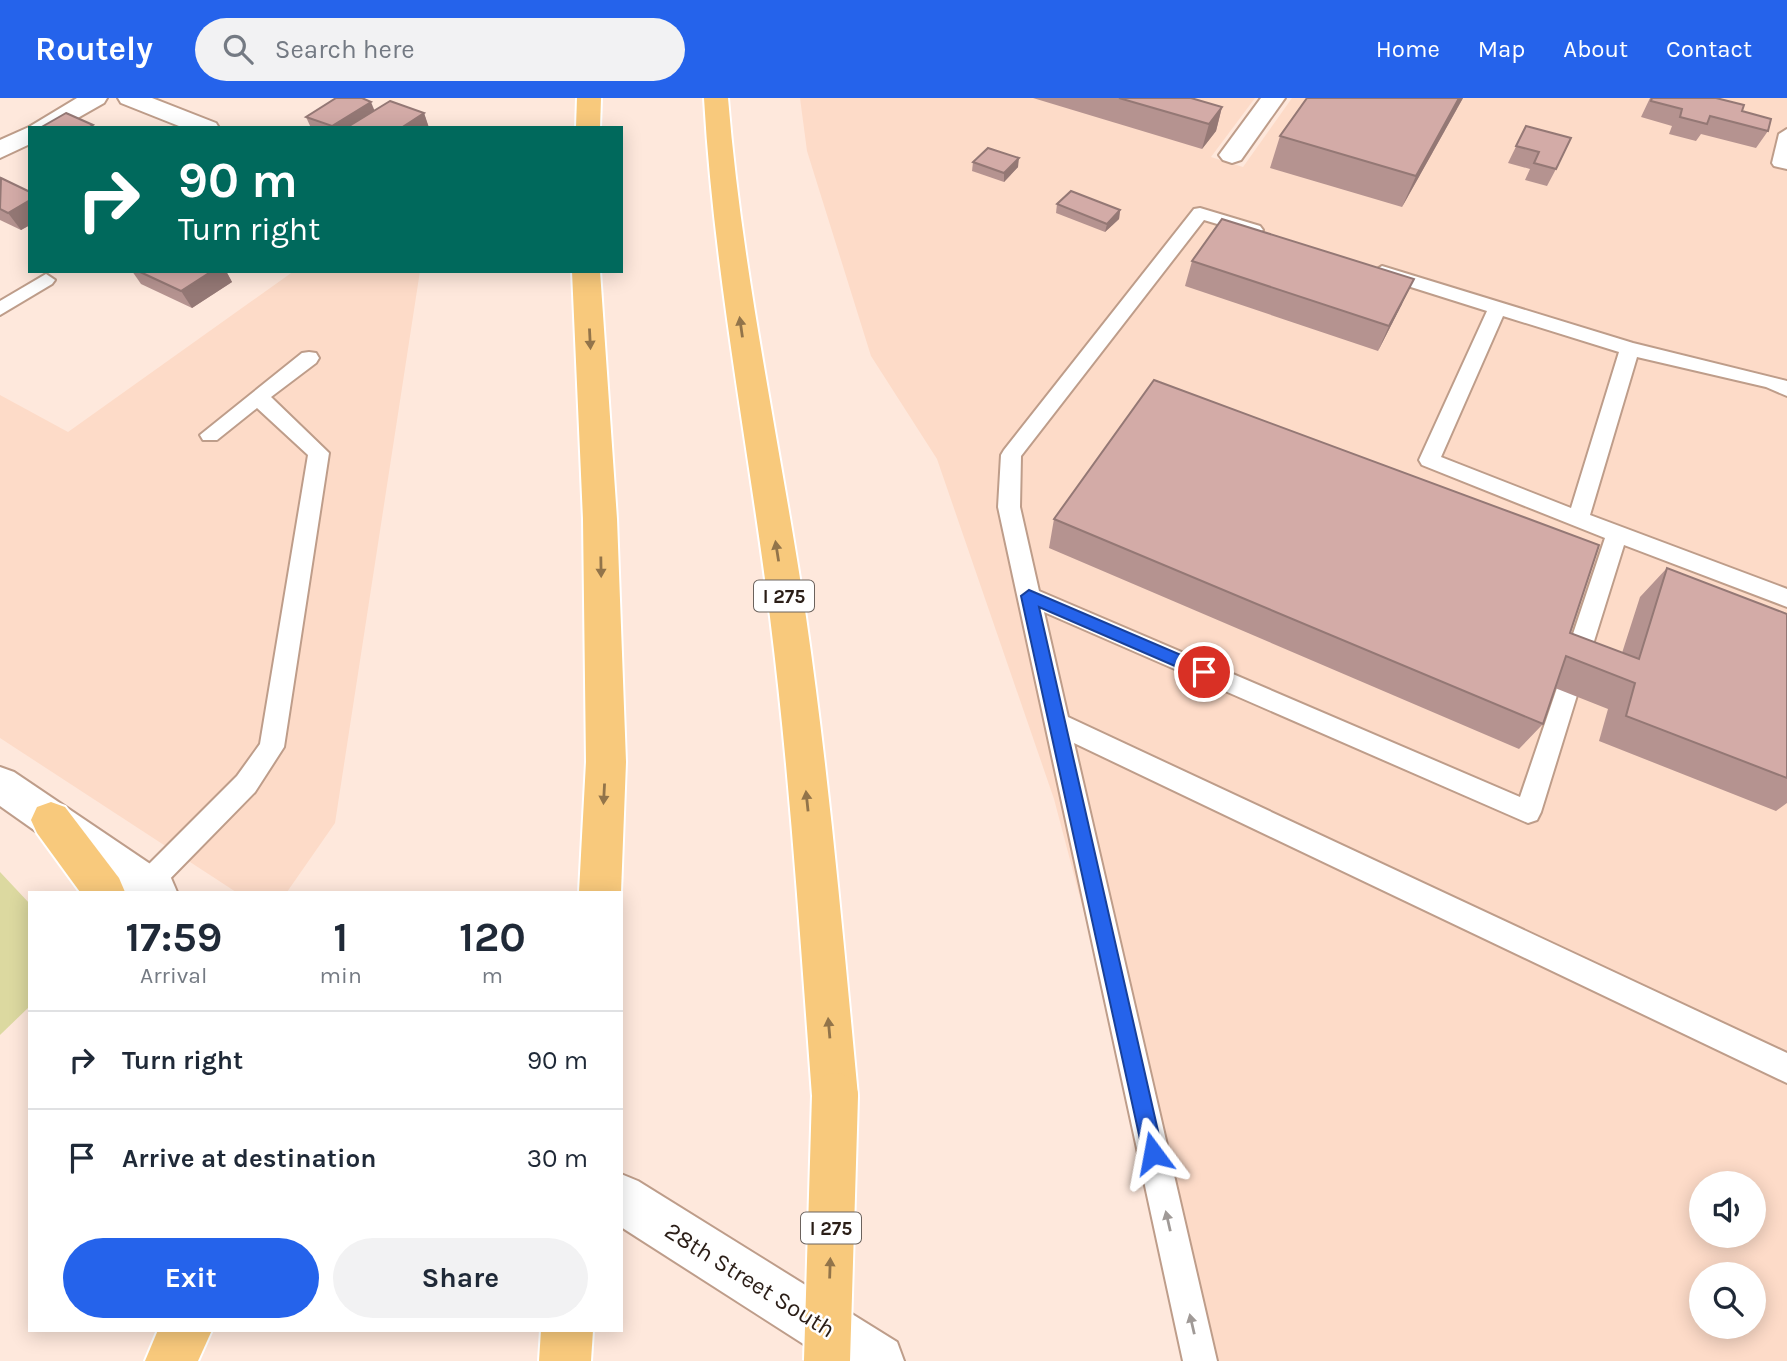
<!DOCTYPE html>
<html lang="en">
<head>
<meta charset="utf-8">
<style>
  body { margin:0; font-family:Karla,sans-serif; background:#f2f2f3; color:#1f2937; height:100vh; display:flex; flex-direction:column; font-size:26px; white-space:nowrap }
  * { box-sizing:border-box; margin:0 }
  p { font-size:23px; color:#747a83 }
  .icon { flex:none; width:38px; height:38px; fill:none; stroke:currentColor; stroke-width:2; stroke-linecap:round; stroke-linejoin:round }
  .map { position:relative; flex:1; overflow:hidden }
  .drawer { position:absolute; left:28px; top:793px; width:595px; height:441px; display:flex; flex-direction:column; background:#fff; border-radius:0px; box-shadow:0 4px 18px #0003 }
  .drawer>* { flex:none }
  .guide { position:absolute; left:28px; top:28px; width:595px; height:147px; border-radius:0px; box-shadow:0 4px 18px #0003; background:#00695c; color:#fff; overflow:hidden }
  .tools { position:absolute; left:1689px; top:1073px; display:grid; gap:14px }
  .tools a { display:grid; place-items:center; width:77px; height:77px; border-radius:50%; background:#fff; box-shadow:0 4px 18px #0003; font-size:35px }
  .pin { position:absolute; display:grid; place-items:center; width:60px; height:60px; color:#fff; margin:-30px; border:4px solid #fff; border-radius:50%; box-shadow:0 2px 7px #0007 }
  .me { position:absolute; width:77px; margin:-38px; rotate:347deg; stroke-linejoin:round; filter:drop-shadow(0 0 5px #0008) }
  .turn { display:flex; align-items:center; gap:24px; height:147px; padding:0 35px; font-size:32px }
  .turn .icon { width:91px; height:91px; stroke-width:2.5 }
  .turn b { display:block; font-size:49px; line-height:60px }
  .eta { display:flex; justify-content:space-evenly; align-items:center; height:119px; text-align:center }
  .eta b { font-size:42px; font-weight:700; line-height:49px }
  .action { display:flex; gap:14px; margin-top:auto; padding:14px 35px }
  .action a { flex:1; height:80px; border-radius:42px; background:#2563eb; color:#fff; font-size:28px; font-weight:700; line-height:80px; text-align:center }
  .action a+a { background:#f2f2f3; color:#1f2937 }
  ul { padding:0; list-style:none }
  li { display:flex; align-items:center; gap:21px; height:98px; padding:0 35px; border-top:2px solid #e0e1e3 }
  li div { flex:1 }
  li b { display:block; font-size:26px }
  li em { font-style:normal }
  header { display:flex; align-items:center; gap:42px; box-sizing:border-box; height:98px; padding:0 35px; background:#2563eb; color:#fff }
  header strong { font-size:33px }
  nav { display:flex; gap:38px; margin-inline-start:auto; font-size:24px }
  .search { width:490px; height:63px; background:#f2f2f3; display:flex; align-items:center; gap:18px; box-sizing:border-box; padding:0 24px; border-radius:38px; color:#747a83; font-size:26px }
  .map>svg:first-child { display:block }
  .built { fill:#fddbc8; fill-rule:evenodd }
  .green { fill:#dcd9a0 }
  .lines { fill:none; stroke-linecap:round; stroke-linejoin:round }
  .service-casing { stroke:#be9d8a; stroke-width:4 }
  .minor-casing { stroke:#be9d8a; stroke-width:4 }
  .tertiary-casing { stroke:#be9d8a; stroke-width:4 }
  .motorway-casing { stroke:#fff; stroke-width:4 }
  .service { fill:#fff; fill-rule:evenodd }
  .minor { fill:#fff; fill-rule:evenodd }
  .tertiary { fill:#fff; fill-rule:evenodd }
  .motorway { fill:#f8c97c; fill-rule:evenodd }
  .motorway-bridge-casing { stroke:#fff; stroke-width:50; stroke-linecap:butt }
  .motorway-bridge { stroke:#f8c97c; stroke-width:46 }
  .wall { fill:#b59390 }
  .shaded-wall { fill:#947875 }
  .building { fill:#d3aba7; stroke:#947875; stroke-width:2 }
  .oneway { fill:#92744a }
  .oneway2 { fill:#a09a97 }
  .route { fill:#2563eb; stroke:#184099; stroke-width:2 }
  .labels { text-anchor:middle; stroke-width:5; stroke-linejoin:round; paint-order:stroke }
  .shield { fill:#fff; stroke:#6b625d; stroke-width:2 }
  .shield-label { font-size:19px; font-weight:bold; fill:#2b1e17 }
  .near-street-label { font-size:24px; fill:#2b1e17; stroke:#fff }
</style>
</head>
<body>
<header>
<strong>Routely</strong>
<div class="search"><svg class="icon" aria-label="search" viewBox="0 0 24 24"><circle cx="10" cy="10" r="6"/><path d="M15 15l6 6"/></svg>Search here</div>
<nav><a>Home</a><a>Map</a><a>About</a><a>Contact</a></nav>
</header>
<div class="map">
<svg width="1787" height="1263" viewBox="0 0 1787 1263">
  <rect width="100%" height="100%" fill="#fee8dc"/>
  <g class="built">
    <path d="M800,0H1255L1211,59L1243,69L1292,0H1787V1263H1202L1054,701L937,361L871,258L807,53ZM1701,1085H1754V1138H1701ZM1701,1176H1754V1228H1701Z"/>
    <polygon points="294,173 420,173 335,725 287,794 236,794 0,640 0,297 68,334"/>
  </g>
  <polygon class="green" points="0,774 30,806 30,908 0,937"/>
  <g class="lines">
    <defs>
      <g id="service">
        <polygon points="1787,31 1787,71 1774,68 1772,65 1779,36"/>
        <polygon points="1200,110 1260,128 1263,132 1254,137 1204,122 1021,358 1020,409 1039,493 1520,699 1558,587 1566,584 1574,587 1578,594 1541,714 1537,722 1528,725 1044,514 1068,619 1787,955 1787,985 1074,645 1217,1263 1183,1263 998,409 1001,357 1004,352 1194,111"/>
        <path d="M1382,168L1633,245L1787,283V298L1766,289L1637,259L1590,417L1787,491V509L1624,447L1585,572L1581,579L1573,582L1565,579L1561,572L1605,440L1422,367L1419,362L1487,213L1376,178L1373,174ZM1503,218L1619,254L1571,410L1441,359Z"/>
        <polygon points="46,176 55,182 52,186 0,217 0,203"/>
        <polygon points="309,254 316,255 319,260 316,265 271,299 329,355 284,649 255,694 157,794 136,794 133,787 137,778 237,678 260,646 308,357 257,310 217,342 203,342 200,337 302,255"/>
      </g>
      <g id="minor">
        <polygon points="77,0 107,0 104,5 60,30 30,30 30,46 0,60 0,42 29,29"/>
        <polygon points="118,0 152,0 216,25 219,30 184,30 121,5"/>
        <polygon points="1261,0 1285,0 1241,62 1232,65 1223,62 1219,57"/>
      </g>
      <g id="tertiary">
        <polygon points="0,669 14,674 171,780 177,794 122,794 0,708"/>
        <polygon points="621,1076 638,1083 897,1244 904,1263 830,1263 621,1129"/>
      </g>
      <g id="motorway">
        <polygon points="577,0 601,0 600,30 576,30"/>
        <path d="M704,0H728C742,175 780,345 806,519C829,678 843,838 858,998L852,1015L835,1021L818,1015L812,998C800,838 790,678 770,519C748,345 714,175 704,0Z"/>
        <polygon points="572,173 600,173 617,421 626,664 621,794 579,794 586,664 583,421"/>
        <polygon points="51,704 65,709 119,780 125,794 80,794 37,735 31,722 37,709"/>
        <polygon points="158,1232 212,1232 198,1263 145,1263"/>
        <polygon points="541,1232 593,1232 591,1263 539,1263"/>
      </g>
    </defs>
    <use href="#service" class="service-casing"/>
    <use href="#minor" class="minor-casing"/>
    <use href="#tertiary" class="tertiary-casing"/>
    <use href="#motorway" class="motorway-casing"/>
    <use href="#service" class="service"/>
    <use href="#minor" class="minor"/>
    <use href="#tertiary" class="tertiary"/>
    <use href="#motorway" class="motorway"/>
    <defs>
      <polyline id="motorway-bridge" points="827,1263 835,998"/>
    </defs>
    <use href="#motorway-bridge" class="motorway-bridge-casing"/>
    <use href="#motorway-bridge" class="motorway-bridge"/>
  </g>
  <g class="wall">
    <polygon points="1033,0 1191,0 1222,9 1216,33 1202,51"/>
    <polygon points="1463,0 1402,109 1270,70 1280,38"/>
    <polygon points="1650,0 1716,0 1742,13 1768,33 1756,50 1701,36 1696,43 1669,36 1672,28 1641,19"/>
    <polygon points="375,12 424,15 429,30 311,30 306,19"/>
    <polygon points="1526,28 1556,71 1547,88 1525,82 1530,71 1508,65"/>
    <polygon points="973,64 1018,69 1004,84 972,73"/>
    <polygon points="0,81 30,94 30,127 21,132 0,122"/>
    <polygon points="1057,106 1120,112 1119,121 1105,134 1056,115"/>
    <polygon points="1192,163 1402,206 1378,253 1185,188"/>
    <polygon points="132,173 226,173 232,184 192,210 141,186"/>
    <polygon points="1054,421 1570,535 1622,555 1640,499 1667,470 1787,516 1787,705 1776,713 1599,643 1608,611 1555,590 1543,626 1519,651 1049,450"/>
  </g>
  <g class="shaded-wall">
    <polygon points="1459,0 1463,0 1402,109 1416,78"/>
    <polygon points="371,4 378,21 364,30 332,30 332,28"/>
    <polygon points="1222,9 1216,33 1202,51 1209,26"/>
    <polygon points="424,15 429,30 401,30"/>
    <polygon points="1019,60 1018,69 1004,84 1004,75"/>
    <polygon points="30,102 30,127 21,132 8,115"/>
    <polygon points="1120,112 1119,121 1105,134 1107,126"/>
    <polygon points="212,173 226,173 232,184 192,210 181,193"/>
    <polygon points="1414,181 1402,206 1378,253 1389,228"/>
  </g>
  <g class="building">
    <polygon points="336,0 362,0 371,4 332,28 306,19"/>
    <polygon points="1119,0 1191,0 1222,9 1209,26"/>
    <polygon points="1307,0 1459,0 1416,78 1280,38"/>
    <polygon points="1652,0 1716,0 1744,7 1742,13 1771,21 1768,33 1710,18 1707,26 1680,19 1682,11 1651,3"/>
    <polygon points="390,3 424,15 401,30 346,30"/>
    <polygon points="66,15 93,27 88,30 40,30"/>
    <polygon points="1526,28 1571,40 1556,71 1534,65 1539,54 1516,48"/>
    <polygon points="988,50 1019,60 1004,75 973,64"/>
    <polygon points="1,80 30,94 30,102 8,115 0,111"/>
    <polygon points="1071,93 1120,112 1107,126 1057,106"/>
    <polygon points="1222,121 1414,181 1389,228 1192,163"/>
    <polygon points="138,173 212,173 181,193"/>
    <polygon points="1154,282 1599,447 1570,535 1639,561 1667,470 1787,516 1787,680 1626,618 1635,585 1566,558 1543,626 1054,421"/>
  </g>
  <defs><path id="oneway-solid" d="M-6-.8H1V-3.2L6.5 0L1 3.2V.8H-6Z" transform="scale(1.75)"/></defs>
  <g class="oneway">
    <use href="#oneway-solid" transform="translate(741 229) rotate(-98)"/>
    <use href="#oneway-solid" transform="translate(590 241) rotate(87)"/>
    <use href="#oneway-solid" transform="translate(777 453) rotate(-99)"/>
    <use href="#oneway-solid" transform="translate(601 469) rotate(89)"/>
    <use href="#oneway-solid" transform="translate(604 696) rotate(93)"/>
    <use href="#oneway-solid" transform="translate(807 703) rotate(-96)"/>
    <use href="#oneway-solid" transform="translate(829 930) rotate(-95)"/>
    <use href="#oneway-solid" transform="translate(830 1170) rotate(-88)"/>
  </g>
  <g class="oneway2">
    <use href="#oneway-solid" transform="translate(1168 1123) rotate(-103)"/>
    <use href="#oneway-solid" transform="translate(1192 1226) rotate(-103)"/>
  </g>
  <polygon class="route" points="1029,492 1209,569 1211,574 1204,580 1198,578 1039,509 1163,1055 1160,1062 1153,1065 1146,1062 1143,1055 1021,498"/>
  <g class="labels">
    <g class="shield">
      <rect x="754" y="482.5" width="60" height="31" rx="5"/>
      <rect x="801" y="1114.5" width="60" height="31" rx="5"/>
    </g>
    <g class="shield-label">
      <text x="784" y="505">I 275</text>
      <text x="831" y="1137">I 275</text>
    </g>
    <g class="near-street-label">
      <text transform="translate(750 1182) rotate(32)" y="8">28th Street South</text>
    </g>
  </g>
</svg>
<div class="tools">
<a><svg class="icon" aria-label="sound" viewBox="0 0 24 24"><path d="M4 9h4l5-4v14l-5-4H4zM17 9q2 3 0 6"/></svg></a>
<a><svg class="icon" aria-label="search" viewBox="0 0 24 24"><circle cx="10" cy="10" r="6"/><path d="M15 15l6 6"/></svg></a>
</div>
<div class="pin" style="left:1204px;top:574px;background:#d93025"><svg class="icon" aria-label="arrive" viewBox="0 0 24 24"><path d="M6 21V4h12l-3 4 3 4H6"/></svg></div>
<svg class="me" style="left:1153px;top:1055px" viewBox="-20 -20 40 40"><path d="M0-17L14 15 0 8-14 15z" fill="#2563eb" stroke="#fff" stroke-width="4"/></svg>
<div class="guide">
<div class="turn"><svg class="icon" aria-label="right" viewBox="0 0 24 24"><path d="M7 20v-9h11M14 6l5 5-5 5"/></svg><div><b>90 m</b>Turn right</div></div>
</div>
<section class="drawer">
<div class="eta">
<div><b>17:59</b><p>Arrival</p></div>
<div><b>1</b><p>min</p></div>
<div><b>120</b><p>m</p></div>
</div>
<ul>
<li><svg class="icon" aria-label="right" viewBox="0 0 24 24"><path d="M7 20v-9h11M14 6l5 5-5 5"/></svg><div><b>Turn right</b></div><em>90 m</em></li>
<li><svg class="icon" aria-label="arrive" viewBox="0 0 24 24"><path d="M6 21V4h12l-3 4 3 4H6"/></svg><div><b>Arrive at destination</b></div><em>30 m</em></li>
</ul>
<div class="action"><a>Exit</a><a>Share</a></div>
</section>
</div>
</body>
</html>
